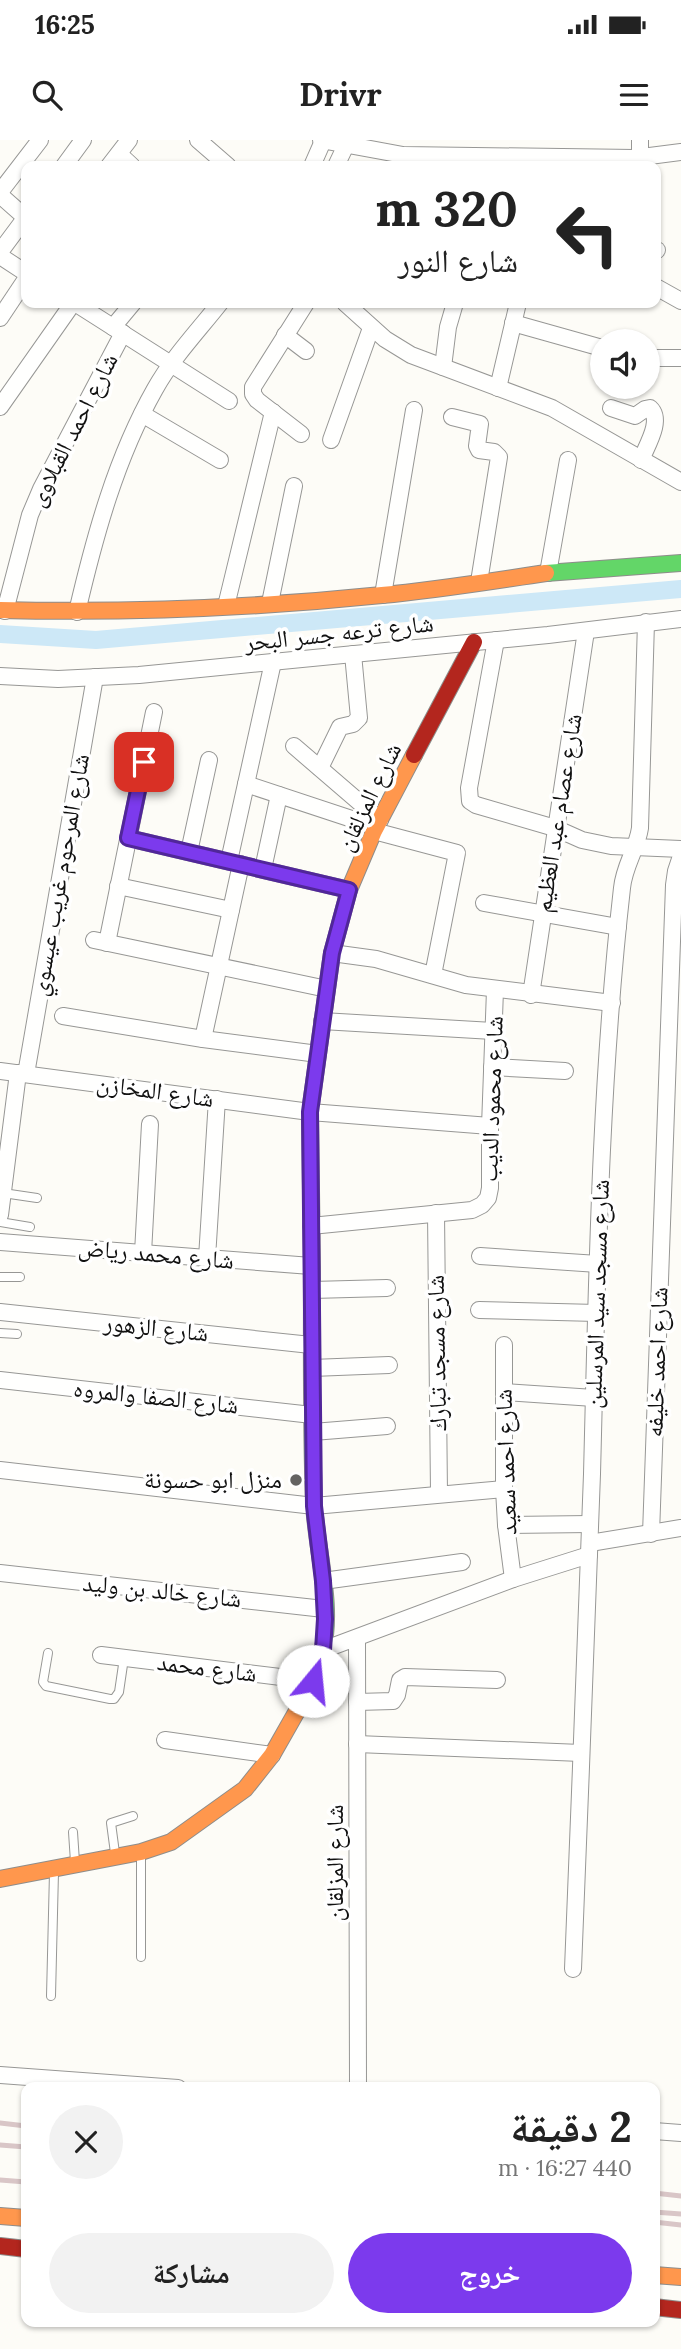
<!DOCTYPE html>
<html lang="ar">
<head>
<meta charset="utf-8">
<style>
  body { margin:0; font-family:Lora,"Noto Naskh Arabic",serif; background:#f2f2f2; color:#222; direction:rtl; height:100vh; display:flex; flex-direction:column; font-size:26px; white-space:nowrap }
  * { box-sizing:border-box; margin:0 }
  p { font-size:23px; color:#767676 }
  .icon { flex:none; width:38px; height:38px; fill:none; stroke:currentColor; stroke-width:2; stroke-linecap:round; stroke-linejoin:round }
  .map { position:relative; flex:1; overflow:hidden; direction:ltr }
  .sheet { position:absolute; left:21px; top:1942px; width:639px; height:245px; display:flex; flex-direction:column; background:#fff; border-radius:14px; box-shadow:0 2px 5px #0004; direction:rtl }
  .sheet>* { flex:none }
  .top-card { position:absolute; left:21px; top:21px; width:640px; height:147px; border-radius:14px; box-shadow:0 2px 5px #0004; direction:rtl; background:#fff; color:#222; overflow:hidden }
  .fabs { position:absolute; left:590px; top:189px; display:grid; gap:14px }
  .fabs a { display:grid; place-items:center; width:70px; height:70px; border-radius:50%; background:#fff; box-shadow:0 2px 5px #0004; font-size:35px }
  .pin { position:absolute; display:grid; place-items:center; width:60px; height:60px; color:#fff; margin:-30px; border-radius:14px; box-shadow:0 4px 10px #0006 }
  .me { position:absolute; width:77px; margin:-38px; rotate:17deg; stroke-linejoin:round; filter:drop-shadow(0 0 5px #0008) }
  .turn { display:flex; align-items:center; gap:24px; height:147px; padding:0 28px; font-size:32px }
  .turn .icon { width:91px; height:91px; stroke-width:2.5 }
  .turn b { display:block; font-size:49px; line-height:60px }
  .round { display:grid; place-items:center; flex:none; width:74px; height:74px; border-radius:37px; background:#f2f2f2 }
  .headline { display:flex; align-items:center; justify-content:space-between; height:119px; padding:0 28px }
  h1 { font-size:42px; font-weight:800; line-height:52px }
  .cta { display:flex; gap:14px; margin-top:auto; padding:14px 28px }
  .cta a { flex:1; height:80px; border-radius:42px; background:#7c3aed; color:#fff; font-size:28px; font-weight:800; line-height:80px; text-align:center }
  .cta a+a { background:#f2f2f2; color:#222 }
  .status { display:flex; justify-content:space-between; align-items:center; height:49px; padding:0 35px; background:#fff; direction:ltr }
  .status svg { height:19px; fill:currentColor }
  header { display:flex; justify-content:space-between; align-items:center; height:91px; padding:0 28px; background:#fff; font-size:32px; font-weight:800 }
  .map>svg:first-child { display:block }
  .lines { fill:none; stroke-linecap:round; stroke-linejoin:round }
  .canal { stroke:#cde8f7; stroke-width:18 }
  .lane-casing { stroke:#979795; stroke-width:10 }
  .street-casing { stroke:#979795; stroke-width:18 }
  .fast-casing { stroke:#8e8d8b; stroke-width:18 }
  .slow-casing { stroke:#8e8d8b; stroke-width:18 }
  .jam-casing { stroke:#8e8d8b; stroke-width:18 }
  .lane { stroke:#fffffe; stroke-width:8 }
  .street { stroke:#fffffe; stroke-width:16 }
  .fast { stroke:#63d668; stroke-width:16 }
  .slow { stroke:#ff974d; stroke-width:16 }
  .jam { stroke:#b3261e; stroke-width:16 }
  .rail { stroke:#d9c6c7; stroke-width:5 }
  .route-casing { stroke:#51269a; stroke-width:18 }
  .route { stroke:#7c3aed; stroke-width:12 }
  .poi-dot { fill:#646362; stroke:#fff; stroke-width:2.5 }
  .labels { text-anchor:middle; stroke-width:7; stroke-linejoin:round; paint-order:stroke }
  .street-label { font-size:24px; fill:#111; stroke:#fff }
  .poi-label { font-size:24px; fill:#111; stroke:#fff; text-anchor:end }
</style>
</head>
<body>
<div class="status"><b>16:25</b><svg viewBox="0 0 49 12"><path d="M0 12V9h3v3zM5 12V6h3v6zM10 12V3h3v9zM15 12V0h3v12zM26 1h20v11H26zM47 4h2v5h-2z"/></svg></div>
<header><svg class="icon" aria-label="menu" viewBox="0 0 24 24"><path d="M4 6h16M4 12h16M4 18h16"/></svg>Drivr<svg class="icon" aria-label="search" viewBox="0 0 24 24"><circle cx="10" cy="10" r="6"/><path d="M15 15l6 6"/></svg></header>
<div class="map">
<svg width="681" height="2209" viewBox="0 0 681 2209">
  <rect width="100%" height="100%" fill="#fdfcf7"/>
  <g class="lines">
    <polyline class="canal" points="0,494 96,500 681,449"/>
    <defs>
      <g id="lane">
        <polyline points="3,1053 37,1058"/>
        <polyline points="0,1082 30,1087"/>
        <polyline points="0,1137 20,1137"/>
        <polyline points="0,1193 17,1194"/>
        <polyline points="48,1513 43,1542 46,1546 110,1559 114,1559 119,1552 124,1518"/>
        <polyline points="73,1692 75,1722"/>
        <polyline points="115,1713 111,1683 133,1676"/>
        <polyline points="141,1817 141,1714"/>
        <polyline points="51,1856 54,1732"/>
      </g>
      <g id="street">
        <polyline points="198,0 228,26"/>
        <polyline points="321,0 403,15 634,18 681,12"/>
        <polyline points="640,0 640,18"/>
        <polyline points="119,14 132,26"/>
        <polyline points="64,26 83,0"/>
        <polyline points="109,26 129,0"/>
        <polyline points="312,26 323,1"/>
        <polyline points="336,26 346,5"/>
        <polyline points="0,52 40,0"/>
        <polyline points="0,55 26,78"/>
        <polyline points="656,111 657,110"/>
        <polyline points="0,112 26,77"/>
        <polyline points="0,116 26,133"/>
        <polyline points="656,147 681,161"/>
        <polyline points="75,163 229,261"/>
        <polyline points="345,163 385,199 411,215 552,268 681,342"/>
        <polyline points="0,178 26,139"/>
        <polyline points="513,183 602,208"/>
        <polyline points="113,187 133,163"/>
        <polyline points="285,195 306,211"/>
        <polyline points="648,218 681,218"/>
        <polyline points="443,227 448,187 455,163"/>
        <polyline points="498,248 518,163"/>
        <polyline points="0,267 73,163"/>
        <path d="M611,268L635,276L645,269L650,268C663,280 647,305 641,320"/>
        <polyline points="142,274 220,320"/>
        <polyline points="452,277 480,284 477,306 479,310 494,312 499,317 479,442"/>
        <polyline points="301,294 257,260 253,254 253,247 306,163"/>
        <polyline points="331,300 371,188"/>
        <polyline points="548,433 568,320"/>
        <polyline points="383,455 414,270"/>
        <polyline points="270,463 294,346"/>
        <polyline points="226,466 273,272"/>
        <polyline points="5,471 30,375 41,349 123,193"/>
        <path d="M77,472C95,395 116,318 155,249C173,217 198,191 220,163"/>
        <polyline points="496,500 469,648 470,661 476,665 555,688 582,700 611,706 681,709"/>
        <polyline points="0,536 58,539 139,535 548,495 681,479"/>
        <polyline points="294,606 380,680"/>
        <polyline points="320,628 340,587 353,584 359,578 353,514"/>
        <polyline points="246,644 376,687"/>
        <polyline points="374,691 457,713 433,835"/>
        <polyline points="128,698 349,750"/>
        <polyline points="189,712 209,620"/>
        <polyline points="229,721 273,522"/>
        <polyline points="263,729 279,655"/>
        <polyline points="118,746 231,770"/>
        <polyline points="484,763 618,787"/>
        <polyline points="94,800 327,849"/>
        <polyline points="107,803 154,572"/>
        <polyline points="332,813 376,819 466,845 612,863"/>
        <polyline points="531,855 586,491"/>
        <polyline points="63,876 203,899 318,914"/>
        <polyline points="322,881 493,891"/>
        <polyline points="203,899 241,724"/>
        <polyline points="492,927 565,931"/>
        <polyline points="0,931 310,972 490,986"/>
        <polyline points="26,934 95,537"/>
        <polyline points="436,1073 439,1353"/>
        <polyline points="0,1075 18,933"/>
        <polyline points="311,1086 472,1070 482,1065 488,1058 490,1048 490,986 495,850"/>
        <polyline points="0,1102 311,1126"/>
        <polyline points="143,1113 150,984"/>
        <polyline points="480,1116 598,1124"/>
        <polyline points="207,1118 217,959"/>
        <polyline points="312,1150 387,1148"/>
        <polyline points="479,1170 597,1173"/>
        <polyline points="0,1172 311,1205"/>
        <polyline points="504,1205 504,1349 506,1385 513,1439"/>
        <polyline points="312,1228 389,1225"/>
        <polyline points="0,1240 312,1275"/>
        <polyline points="504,1252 594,1258"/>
        <polyline points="313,1292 387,1286"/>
        <polyline points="0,1330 314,1366 504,1349"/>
        <polyline points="506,1385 590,1384"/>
        <polyline points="651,1394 674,745 676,731 681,716"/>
        <polyline points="590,1403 681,1388"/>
        <polyline points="0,1433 324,1469"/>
        <polyline points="323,1441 462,1422"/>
        <polyline points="357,1498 358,1948"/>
        <polyline points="323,1510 513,1439 589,1415"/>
        <polyline points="101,1515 313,1541"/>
        <polyline points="357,1562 393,1561 397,1555 400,1540 405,1537 497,1540"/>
        <polyline points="165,1600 272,1615"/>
        <polyline points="357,1604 581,1613"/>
        <path d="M573,1829C579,1664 587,1499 592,1334C597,1139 600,942 622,748C624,726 637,709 640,688L646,482"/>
        <polyline points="0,1935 178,1948"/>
        <polyline points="654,1991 681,1993"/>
      </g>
      <g id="fast">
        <polyline points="546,433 681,423"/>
        <path d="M297,1571C307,1552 317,1534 322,1512C334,1466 316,1410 314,1363C311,1285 312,1206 312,1128"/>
      </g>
      <g id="slow">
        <path d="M0,470C127,473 255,468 382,455C437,450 491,441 546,433"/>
        <polyline points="312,1128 310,972 332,813 349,750 374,691 414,615"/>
        <polyline points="0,1739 141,1712 171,1702 245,1649 272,1615 297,1571"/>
        <polyline points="0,2076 26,2078"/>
        <polyline points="654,2135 681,2137"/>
      </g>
      <g id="jam">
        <polyline points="414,615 474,502"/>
        <polyline points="0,2106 26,2109"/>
        <polyline points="654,2167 681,2170"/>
      </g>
    </defs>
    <use href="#lane" class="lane-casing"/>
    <use href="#street" class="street-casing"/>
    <use href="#fast" class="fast-casing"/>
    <use href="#slow" class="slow-casing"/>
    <use href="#jam" class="jam-casing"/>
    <use href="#lane" class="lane"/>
    <use href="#street" class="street"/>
    <use href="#fast" class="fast"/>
    <use href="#slow" class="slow"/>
    <use href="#jam" class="jam"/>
    <g class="rail">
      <polyline points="0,1983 26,1986"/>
      <polyline points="0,2005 26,2007"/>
      <polyline points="0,2040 26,2042"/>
      <polyline points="654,2053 681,2056"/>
      <polyline points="654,2072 681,2074"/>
      <polyline points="654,2082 681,2085"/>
    </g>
  </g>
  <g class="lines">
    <defs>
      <polyline id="route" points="144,622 128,698 349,750 332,813 310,972 314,1366 323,1441 325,1479 323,1510 313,1541"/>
    </defs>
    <use href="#route" class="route-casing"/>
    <use href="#route" class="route"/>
  </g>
  <circle class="poi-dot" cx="296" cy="1340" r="7"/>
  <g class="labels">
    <g class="street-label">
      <text transform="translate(73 290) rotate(-63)" y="8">شارع احمد القبلاوى</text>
      <text transform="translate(339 493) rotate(-6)" y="8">شارع ترعه جسر البحر</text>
      <text transform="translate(369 657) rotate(-64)" y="8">شارع المزلقان</text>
      <text transform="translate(558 673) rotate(-81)" y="8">شارع عصام عبد العظيم</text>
      <text transform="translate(60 735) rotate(-80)" y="8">شارع المرحوم غريب عيسوي</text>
      <text transform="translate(155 951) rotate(8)" y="8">شارع المخازن</text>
      <text transform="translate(492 959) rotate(-88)" y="8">شارع محمود الديب</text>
      <text transform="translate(156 1114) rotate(5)" y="8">شارع محمد رياض</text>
      <text transform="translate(597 1154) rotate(-88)" y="8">شارع مسجد سيد المرسلين</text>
      <text transform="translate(156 1188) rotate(6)" y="8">شارع الزهور</text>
      <text transform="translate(437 1213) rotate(-91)" y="8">شارع مسجد تبارك</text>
      <text transform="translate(657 1222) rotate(-88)" y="8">شارع احمد خليفه</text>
      <text transform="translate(156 1257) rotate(6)" y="8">شارع الصفا والمروه</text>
      <text transform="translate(506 1322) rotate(-92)" y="8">شارع احمد سعيد</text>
      <text transform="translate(162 1451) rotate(6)" y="8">شارع خالد بن وليد</text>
      <text transform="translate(207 1528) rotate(7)" y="8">شارع محمد</text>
      <text transform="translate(335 1723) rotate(-90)" y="8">شارع المزلقان</text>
    </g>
    <g class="poi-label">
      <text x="282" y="1348">منزل ابو حسونة</text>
    </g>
  </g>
</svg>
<div class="fabs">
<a><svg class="icon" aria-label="sound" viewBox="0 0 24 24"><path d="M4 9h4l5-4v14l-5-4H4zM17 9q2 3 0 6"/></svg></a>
</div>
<div class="pin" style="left:144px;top:622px;background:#d93025"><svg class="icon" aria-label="arrive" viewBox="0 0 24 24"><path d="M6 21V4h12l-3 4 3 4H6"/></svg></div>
<svg class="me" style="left:313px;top:1541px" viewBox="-20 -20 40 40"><circle r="19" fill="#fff"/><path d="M0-13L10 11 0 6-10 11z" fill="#7c3aed"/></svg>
<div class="top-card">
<div class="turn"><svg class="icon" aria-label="left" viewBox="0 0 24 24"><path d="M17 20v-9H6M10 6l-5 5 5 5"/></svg><div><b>320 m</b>شارع النور</div></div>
</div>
<section class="sheet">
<div class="headline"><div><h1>2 دقيقة</h1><p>440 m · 16:27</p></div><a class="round"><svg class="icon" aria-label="close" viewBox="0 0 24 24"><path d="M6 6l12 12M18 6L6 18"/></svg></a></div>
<div class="cta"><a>خروج</a><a>مشاركة</a></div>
</section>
</div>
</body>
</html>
